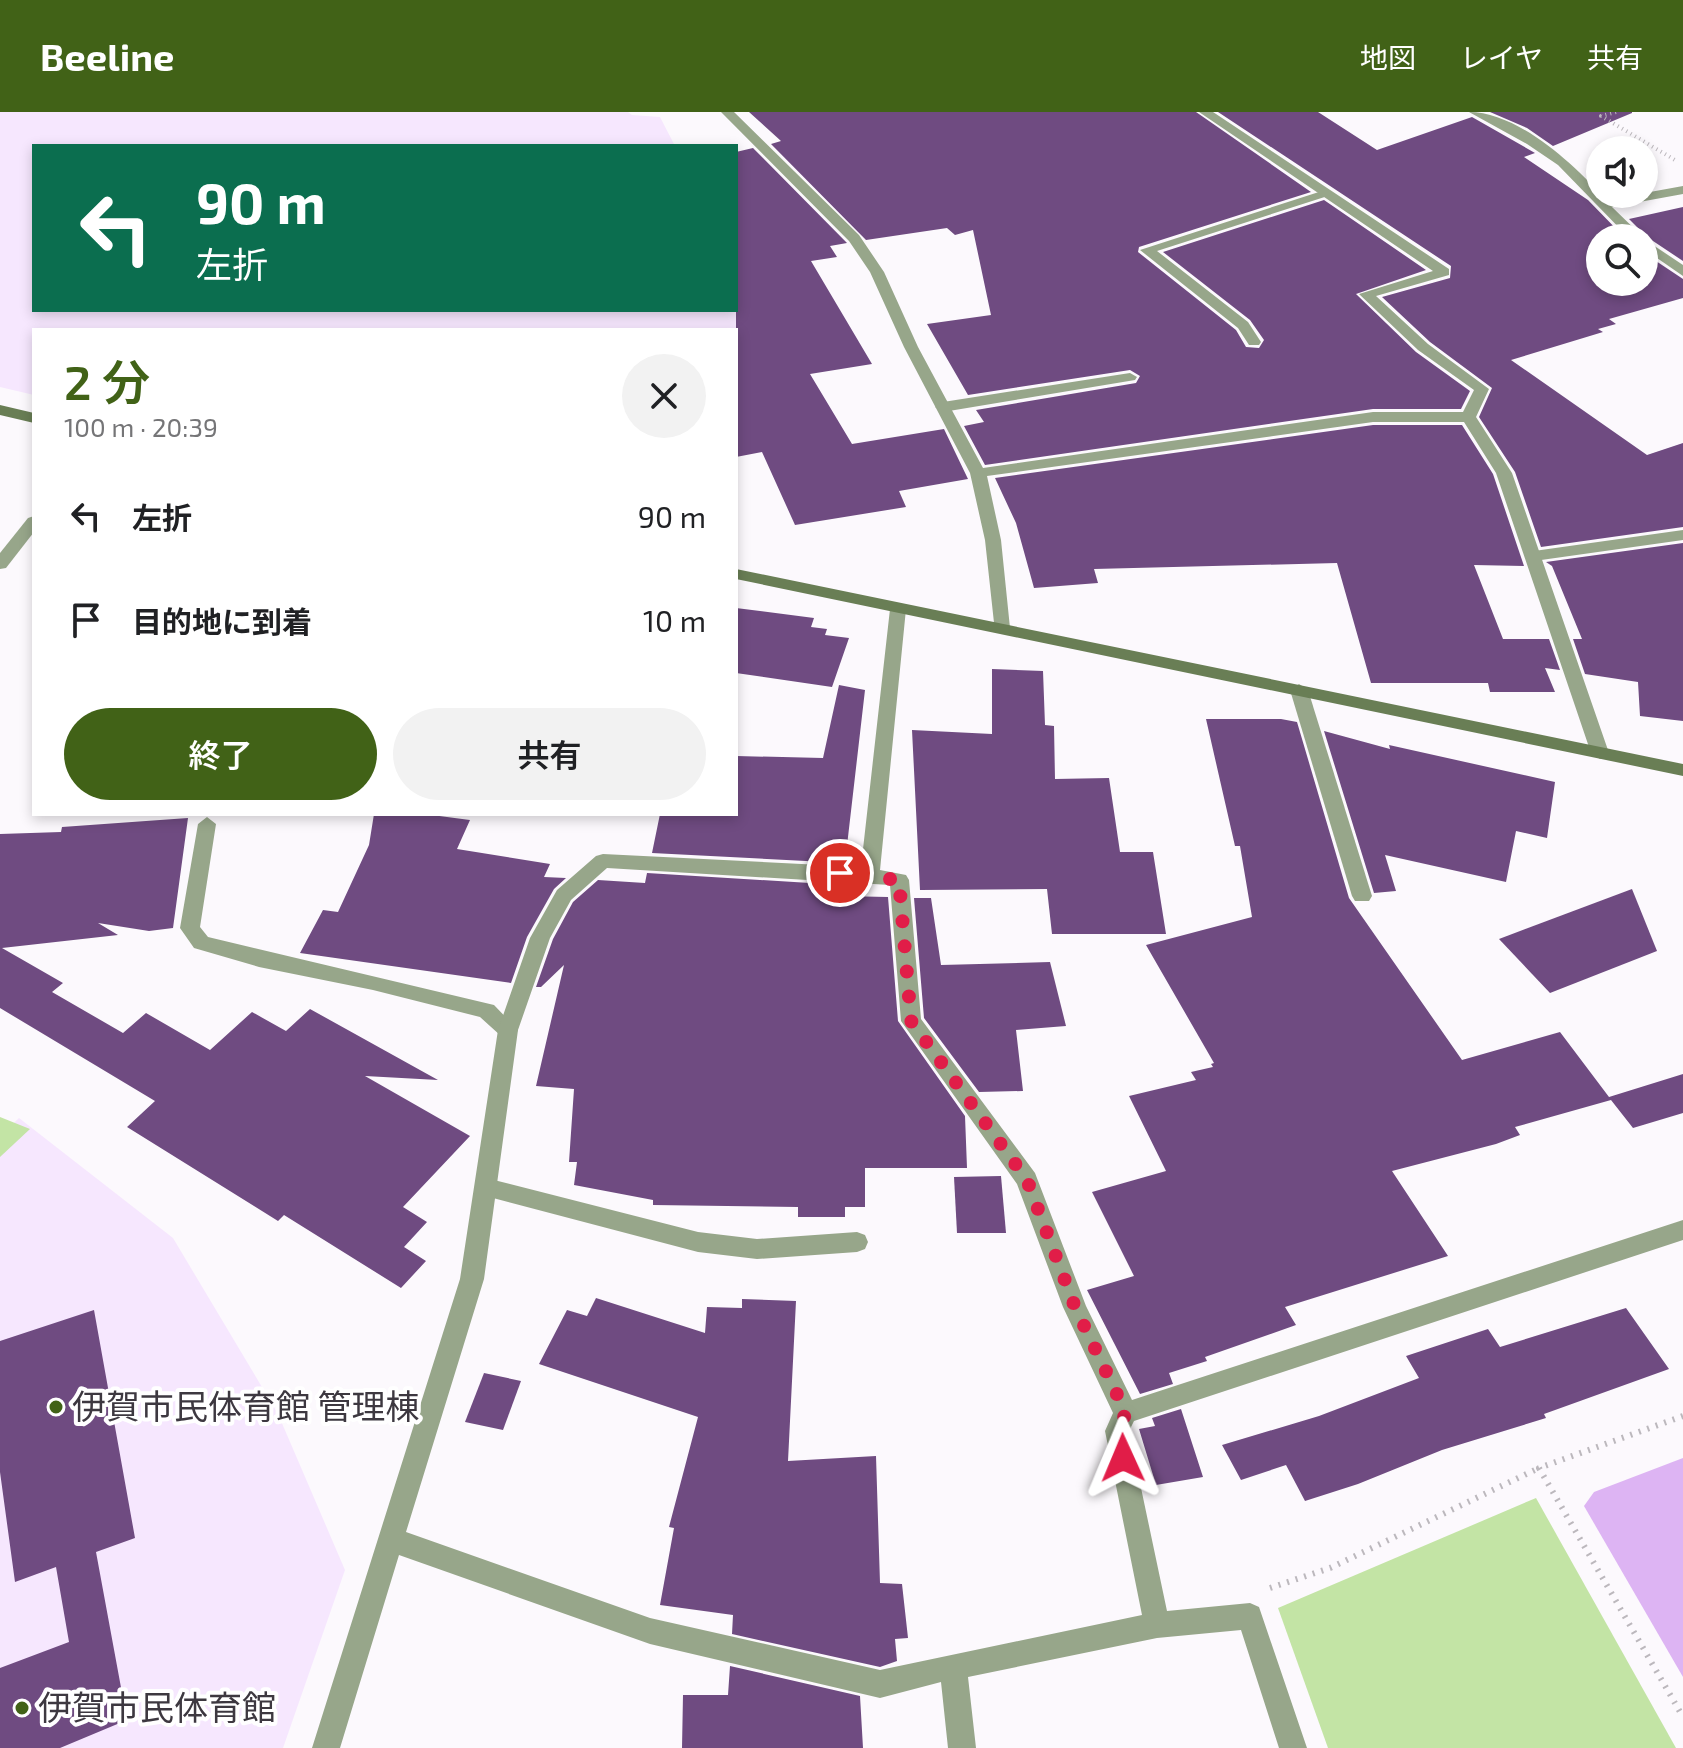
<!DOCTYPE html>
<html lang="ja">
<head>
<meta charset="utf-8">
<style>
  body { margin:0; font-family:"Exo 2","Noto Sans JP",sans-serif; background:#f2f2f2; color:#202124; height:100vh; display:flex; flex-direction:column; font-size:30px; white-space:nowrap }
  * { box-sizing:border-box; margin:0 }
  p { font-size:26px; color:#757577 }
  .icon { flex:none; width:44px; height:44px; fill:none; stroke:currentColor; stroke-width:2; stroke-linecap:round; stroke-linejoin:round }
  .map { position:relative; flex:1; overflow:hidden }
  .details { position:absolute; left:32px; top:216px; width:706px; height:488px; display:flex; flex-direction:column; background:#fff; border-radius:0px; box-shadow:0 4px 12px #0003 }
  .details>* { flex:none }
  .hud { position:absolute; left:32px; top:32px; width:706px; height:168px; border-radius:0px; box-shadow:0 4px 12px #0003; background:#0b6e4f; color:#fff; overflow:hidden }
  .controls { position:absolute; left:1586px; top:24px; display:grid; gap:16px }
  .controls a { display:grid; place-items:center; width:72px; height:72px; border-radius:50%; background:#fff; box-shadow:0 4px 12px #0003; font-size:40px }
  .pin { position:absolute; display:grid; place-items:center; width:68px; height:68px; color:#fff; margin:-34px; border:4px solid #fff; border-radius:50%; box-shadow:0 2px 8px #0007 }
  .me { position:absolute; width:88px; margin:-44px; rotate:359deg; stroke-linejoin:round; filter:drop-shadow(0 0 6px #0008) }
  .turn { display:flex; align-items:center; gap:28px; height:168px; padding:0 32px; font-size:36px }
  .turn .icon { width:104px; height:104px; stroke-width:2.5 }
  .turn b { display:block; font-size:56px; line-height:68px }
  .round { display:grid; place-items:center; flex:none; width:84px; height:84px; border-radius:42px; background:#f2f2f2 }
  .summary { display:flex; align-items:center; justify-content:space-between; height:136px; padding:0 32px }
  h1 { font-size:48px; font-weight:600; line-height:60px; color:#416217 }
  .cta { display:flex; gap:16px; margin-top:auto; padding:16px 32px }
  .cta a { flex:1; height:92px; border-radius:48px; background:#416217; color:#fff; font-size:32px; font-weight:600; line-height:92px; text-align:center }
  .cta a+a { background:#f2f2f2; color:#202124 }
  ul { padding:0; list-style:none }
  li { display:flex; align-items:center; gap:24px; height:104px; padding:0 32px }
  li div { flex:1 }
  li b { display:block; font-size:30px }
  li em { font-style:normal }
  header { display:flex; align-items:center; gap:48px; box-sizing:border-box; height:112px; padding:0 40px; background:#416217; color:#fff }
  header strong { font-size:38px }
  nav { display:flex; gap:44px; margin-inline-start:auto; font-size:28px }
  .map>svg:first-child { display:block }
  .built { fill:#f6e7fe }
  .green { fill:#c3e4a5 }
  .water { fill:#ddb4f3 }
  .building { fill:#6f4b81 }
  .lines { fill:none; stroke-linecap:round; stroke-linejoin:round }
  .path-far1 { stroke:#bcb8bd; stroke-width:4; stroke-dasharray:1 4; stroke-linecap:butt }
  .path { stroke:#bcb8bd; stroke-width:6; stroke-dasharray:2 7; stroke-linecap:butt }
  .lane { fill:#97a68a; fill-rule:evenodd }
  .street { fill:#97a68a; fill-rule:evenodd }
  .secondary { fill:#697e55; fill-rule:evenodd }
  .route { stroke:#e11d48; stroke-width:14; stroke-dasharray:0 25.2 }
  .poi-dot { fill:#416217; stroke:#fff; stroke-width:3 }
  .labels { text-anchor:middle; stroke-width:8; stroke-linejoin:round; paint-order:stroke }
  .near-poi-label { font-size:34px; fill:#3d3840; stroke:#fff; text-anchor:start }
</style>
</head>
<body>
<header>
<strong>Beeline</strong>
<nav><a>地図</a><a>レイヤ</a><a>共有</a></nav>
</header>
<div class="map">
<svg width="1683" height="1636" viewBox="0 0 1683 1636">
  <rect width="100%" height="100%" fill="#fcf9fd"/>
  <g class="built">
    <polygon points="0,0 628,0 632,3 660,5 675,34 34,34 34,198 736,198 736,218 34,218 34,283 0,275"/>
    <polygon points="19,1006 173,1126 278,1302 345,1458 283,1636 0,1636 0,1024"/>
  </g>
  <g class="green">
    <polygon points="0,1005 30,1017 0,1045"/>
    <polygon points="1536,1386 1676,1636 1328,1636 1278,1496"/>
  </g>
  <polygon class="water" points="1683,1346 1683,1565 1584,1394 1594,1380"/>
  <g class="building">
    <polygon points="749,0 1196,0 1311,80 1139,135 1138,140 1236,218 1246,235 1259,236 1264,228 1250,208 1163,140 1324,88 1426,158 1356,182 1416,240 1470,279 1461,297 1373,297 985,353 964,314 984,310 976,298 1136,271 1140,264 1130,258 968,283 927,212 991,203 973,118 955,123 947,116 866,128 771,32 781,29"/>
    <polygon points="1218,0 1318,0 1377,38 1472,5 1535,41 1524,45 1588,88 1625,126 1600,126 1600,170 1644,170 1644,141 1683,167 1683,186 1609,207 1616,212 1598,217 1603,220 1511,248 1647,343 1683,331 1683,415 1541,435 1515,360 1479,305 1492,276 1430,230 1382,185 1450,166 1451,154"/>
    <polygon points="1490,0 1632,0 1632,1 1553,34 1527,16"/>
    <polygon points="753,36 847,131 830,134 837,145 811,149 872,252 810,262 852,332 944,317 968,367 899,379 906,395 795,413 762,340 736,345 736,40"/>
    <polygon points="1683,95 1683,149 1647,125 1629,107"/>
    <polygon points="1373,313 1462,313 1493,362 1524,454 1474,453 1503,527 1549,527 1560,558 1545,556 1555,580 1490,580 1488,571 1371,571 1337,451 1094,457 1098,471 1034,476 1016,411 995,366"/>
    <polygon points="1683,431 1683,609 1640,604 1638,570 1585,562 1573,527 1582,527 1552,454 1546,450"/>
    <polygon points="736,496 814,506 811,515 827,517 825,523 849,526 832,575 736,561"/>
    <polygon points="992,557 1043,559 1045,613 1054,614 1055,667 1109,666 1120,740 1153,740 1166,822 1052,822 1047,777 920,778 912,618 992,622"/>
    <polygon points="839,573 865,578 845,751 652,741 660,702 736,702 736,644 823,646"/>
    <polygon points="1206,607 1281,607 1297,610 1349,786 1462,948 1560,920 1609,985 1683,962 1683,1001 1633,1016 1611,988 1515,1015 1520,1023 1496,1032 1392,1059 1448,1144 1285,1195 1296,1213 1205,1245 1207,1249 1169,1261 1173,1272 1140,1282 1087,1178 1134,1164 1092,1080 1166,1059 1129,984 1196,968 1191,960 1213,955 1211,952 1214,951 1146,833 1252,805 1240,734 1235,734"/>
    <polygon points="1324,619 1390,637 1389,633 1555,670 1547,726 1516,719 1506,770 1385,743 1396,779 1374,781"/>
    <polygon points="374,702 424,702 470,708 457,737 550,752 544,765 566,766 554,777 527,825 511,871 300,841 323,798 338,800 369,733"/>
    <polygon points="188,706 173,816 149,819 98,811 118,823 2,836 63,871 52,880 123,921 146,901 210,938 252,900 286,919 310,897 438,968 365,964 470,1024 403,1095 427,1110 404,1135 426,1149 401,1176 284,1103 278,1109 127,1015 155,989 0,896 0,722 61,720 62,715"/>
    <polygon points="647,761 842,773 841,784 888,785 898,909 965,1004 967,1056 865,1056 865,1095 845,1095 845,1105 798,1105 798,1095 653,1093 653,1088 574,1073 577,1050 569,1050 574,977 536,974 564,853 541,875 536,875 553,827 573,790 598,768 645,771"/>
    <polygon points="1632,777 1657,839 1550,881 1499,827"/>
    <polygon points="914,786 931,786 941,853 1050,850 1066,914 1016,918 1023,979 979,980 924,906"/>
    <polygon points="1001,1064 1006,1121 957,1121 954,1065"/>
    <polygon points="596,1186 705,1221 707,1195 742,1196 742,1187 796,1189 788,1349 876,1344 880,1471 902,1472 908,1526 895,1527 897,1549 880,1555 732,1522 733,1503 660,1493 674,1416 669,1415 698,1305 539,1252 567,1198 587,1204"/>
    <polygon points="1626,1196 1669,1257 1544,1302 1546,1306 1442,1338 1358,1372 1305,1389 1286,1353 1241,1368 1222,1333 1319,1304 1419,1266 1406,1244 1488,1217 1500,1235"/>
    <polygon points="94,1198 135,1426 96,1440 127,1608 60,1636 0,1636 0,1556 69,1530 56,1455 15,1470 0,1360 0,1229"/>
    <polygon points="484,1261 521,1269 503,1318 465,1310"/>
    <polygon points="1181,1297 1203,1365 1156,1373 1139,1317 1155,1314 1152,1306"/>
    <polygon points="730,1554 860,1584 863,1636 682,1636 683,1583 728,1583"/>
  </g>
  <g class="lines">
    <polyline class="path-far1" points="1616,0 1601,4 1675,48"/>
    <g class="path">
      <polyline points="1683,1304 1539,1356 1683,1605"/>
      <polyline points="1270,1476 1330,1456 1539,1356"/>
    </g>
    <g class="lane">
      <polygon points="1322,79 1334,82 1157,139 1248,210 1261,230 1259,233 1249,233 1238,216 1140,138"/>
      <polygon points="1130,261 1137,265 1135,268 943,300 935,295 943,290"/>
      <polygon points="34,404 34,420 6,456 0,457 0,441 28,406"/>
      <polygon points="1683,418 1683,428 1534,449 1526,444 1534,439"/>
      <polygon points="1299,572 1308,578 1372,784 1369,789 1355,789 1352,784 1290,578"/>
      <polygon points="207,705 216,712 200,815 208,825 494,893 518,918 515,924 501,924 480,905 373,878 259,855 194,836 180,816 198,712"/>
      <polygon points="486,1066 698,1120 757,1127 857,1120 865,1123 868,1130 865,1137 857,1140 757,1147 698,1140 478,1082 475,1075 478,1068"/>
    </g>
    <g class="street">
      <polygon points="721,0 734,0 859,123 884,160 918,235 983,356 1373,300 1463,300 1474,278 1418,238 1359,182 1433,159 1199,0 1213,0 1449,157 1449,163 1376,184 1428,232 1489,277 1476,305 1512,361 1609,641 1606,645 1600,647 1591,641 1496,361 1464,310 1373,310 987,364 1001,428 1010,516 1001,521 995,520 985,428 970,361 904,235 870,160 849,129"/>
      <path d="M1469,0C1518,0 1575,53 1606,88L1683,74V82L1612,95L1644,126H1629L1558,53L1527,32Z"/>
      <polygon points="1644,127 1683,153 1683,164 1644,137"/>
      <path d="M898,492L906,497L880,758L906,763L909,768L921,907L1035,1061L1086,1194L1132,1288L1683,1108V1128L1134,1309L1129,1319L1167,1499L1250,1491L1259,1495L1307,1636H1279L1241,1518L1157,1526L968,1565L976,1636H948L941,1570L880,1586L650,1532L399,1443L340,1636H312L460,1167L498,918L530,826L557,778L596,744L603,742L861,755L890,497ZM607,756L890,773L901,909L1017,1072L1063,1195L1113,1301L1105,1319L1142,1503L880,1558L650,1506L406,1420L484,1167L518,918L550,826L571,788Z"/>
    </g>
    <g class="secondary">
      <polygon points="0,293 34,301 34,311 0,303"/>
      <polygon points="736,457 1683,652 1683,664 736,467"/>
    </g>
  </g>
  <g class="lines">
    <polyline class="route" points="840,761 899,768 911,909 1027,1068 1075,1195 1126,1301 1117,1319 1123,1346"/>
  </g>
  <g class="poi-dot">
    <circle cx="56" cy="1295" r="8"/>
    <circle cx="22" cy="1596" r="8"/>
  </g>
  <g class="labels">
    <g class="near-poi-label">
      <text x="72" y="1307">伊賀市民体育館 管理棟</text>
      <text x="38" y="1608">伊賀市民体育館</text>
    </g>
  </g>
</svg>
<div class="controls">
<a><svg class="icon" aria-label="sound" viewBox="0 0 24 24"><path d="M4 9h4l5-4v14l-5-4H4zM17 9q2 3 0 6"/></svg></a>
<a><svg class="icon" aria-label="search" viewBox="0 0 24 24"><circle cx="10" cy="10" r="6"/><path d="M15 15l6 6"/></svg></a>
</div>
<div class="pin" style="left:840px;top:761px;background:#d93025"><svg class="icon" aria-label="arrive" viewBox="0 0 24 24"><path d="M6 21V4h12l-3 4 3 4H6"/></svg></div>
<svg class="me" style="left:1123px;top:1346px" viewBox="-20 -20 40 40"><path d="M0-17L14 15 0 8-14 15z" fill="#e11d48" stroke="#fff" stroke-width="4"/></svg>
<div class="hud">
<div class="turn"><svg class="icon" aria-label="left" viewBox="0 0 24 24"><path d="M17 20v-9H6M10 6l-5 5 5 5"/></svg><div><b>90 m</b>左折</div></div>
</div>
<section class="details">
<div class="summary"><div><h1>2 分</h1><p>100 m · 20:39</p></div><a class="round"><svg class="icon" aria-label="close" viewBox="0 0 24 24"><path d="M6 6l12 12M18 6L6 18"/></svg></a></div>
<ul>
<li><svg class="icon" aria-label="left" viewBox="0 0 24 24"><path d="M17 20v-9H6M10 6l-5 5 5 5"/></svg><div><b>左折</b></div><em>90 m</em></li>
<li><svg class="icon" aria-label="arrive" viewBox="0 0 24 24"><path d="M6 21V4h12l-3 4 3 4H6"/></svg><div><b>目的地に到着</b></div><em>10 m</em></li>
</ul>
<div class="cta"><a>終了</a><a>共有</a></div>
</section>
</div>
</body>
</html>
